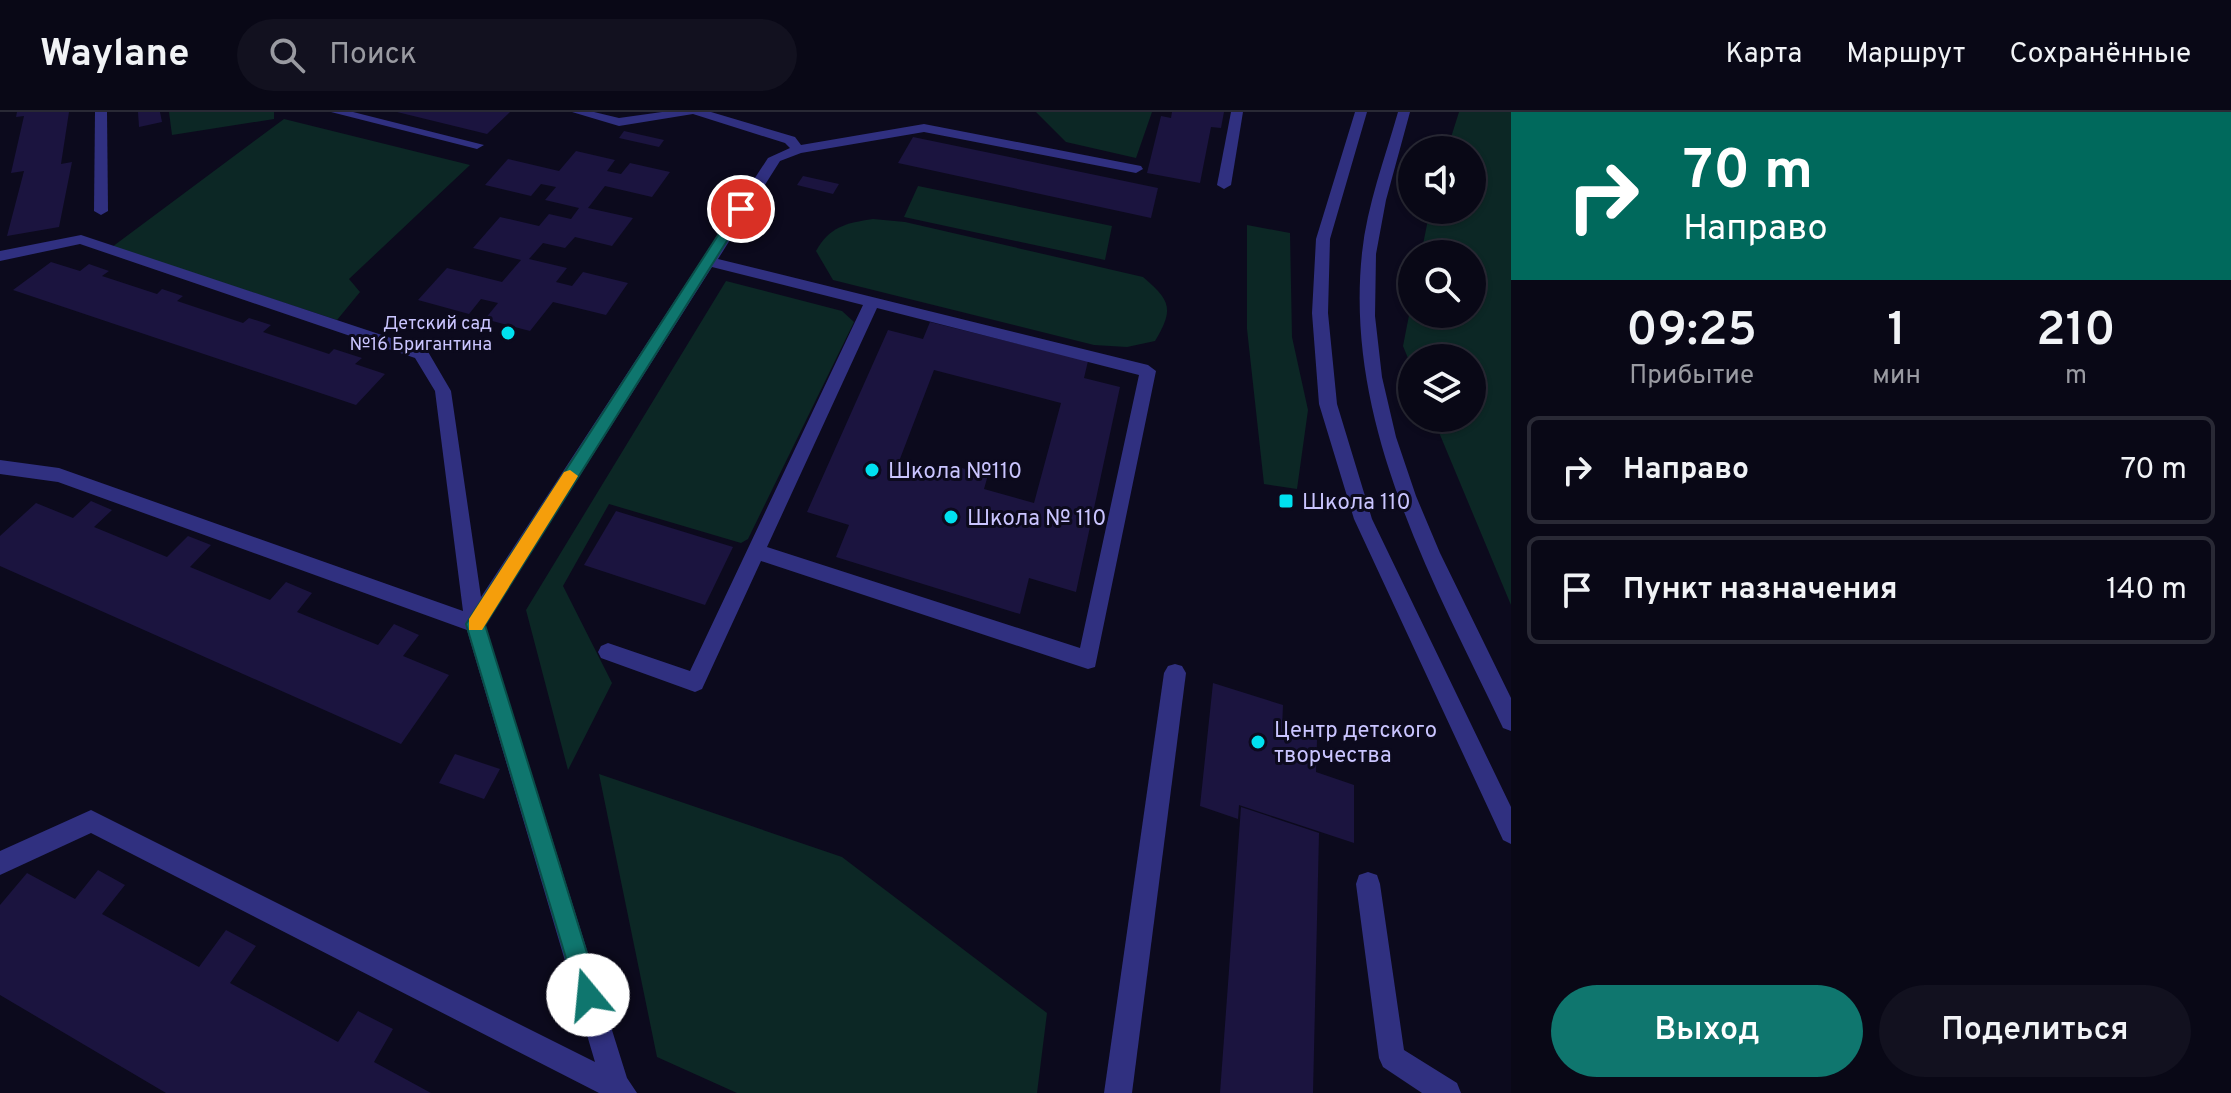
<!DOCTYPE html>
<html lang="ru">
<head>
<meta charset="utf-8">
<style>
  body { margin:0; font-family:Overpass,sans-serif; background:#12111f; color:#f1f3f6; height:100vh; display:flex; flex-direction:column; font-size:30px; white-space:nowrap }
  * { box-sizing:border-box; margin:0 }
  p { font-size:26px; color:#999aa1 }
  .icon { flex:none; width:44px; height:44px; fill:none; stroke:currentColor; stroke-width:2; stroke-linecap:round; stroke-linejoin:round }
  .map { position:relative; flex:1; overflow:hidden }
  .sheet { display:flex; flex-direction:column; background:#090816; width:720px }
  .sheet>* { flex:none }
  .hud { background:#00695c; color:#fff; overflow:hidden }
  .controls { position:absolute; left:1398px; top:24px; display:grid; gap:16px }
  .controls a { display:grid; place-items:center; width:88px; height:88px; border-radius:50%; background:#090816; box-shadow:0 2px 6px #0004,0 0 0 2px #292935; font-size:40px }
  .pin { position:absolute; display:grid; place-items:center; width:68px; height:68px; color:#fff; margin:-34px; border:4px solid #fff; border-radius:50%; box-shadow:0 2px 8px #0007 }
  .me { position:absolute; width:88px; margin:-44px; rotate:343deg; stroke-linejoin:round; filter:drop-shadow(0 0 6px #0008) }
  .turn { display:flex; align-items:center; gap:28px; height:168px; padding:0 40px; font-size:36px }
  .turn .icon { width:104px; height:104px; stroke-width:2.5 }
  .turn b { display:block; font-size:56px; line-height:68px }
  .eta { display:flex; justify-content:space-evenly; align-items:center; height:136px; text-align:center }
  .eta b { font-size:48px; font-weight:600; line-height:56px }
  .primary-button { display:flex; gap:16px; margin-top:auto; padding:16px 40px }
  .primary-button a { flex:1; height:92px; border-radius:48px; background:#0f766e; color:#fff; font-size:32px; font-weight:600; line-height:92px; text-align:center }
  .primary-button a+a { background:#12111f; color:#f1f3f6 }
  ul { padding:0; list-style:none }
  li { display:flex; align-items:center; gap:24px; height:108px; margin:0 16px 12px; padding:0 24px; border:4px solid #292935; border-radius:12px }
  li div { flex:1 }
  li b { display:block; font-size:30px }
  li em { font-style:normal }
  header { display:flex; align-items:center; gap:48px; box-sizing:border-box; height:112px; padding:0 40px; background:#090816; border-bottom:2px solid #292935 }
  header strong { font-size:38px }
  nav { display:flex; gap:44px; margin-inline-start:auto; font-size:28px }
  .search { width:560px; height:72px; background:#12111f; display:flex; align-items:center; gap:20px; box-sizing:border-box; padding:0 28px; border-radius:44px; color:#999aa1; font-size:30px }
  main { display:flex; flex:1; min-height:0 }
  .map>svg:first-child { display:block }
  .green { fill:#0c2725 }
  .building { fill:#1b143f; fill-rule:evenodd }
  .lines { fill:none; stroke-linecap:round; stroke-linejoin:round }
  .minor { fill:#303080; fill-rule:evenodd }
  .route { fill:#0f766e; stroke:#0a4d48; stroke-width:2 }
  .slow { fill:#f59e0b }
  .poi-dot { fill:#00e1f0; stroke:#0c0a1d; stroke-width:3 }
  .labels { text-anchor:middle; stroke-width:6; stroke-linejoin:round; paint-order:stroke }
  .far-poi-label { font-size:18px; fill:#cac5ff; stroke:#0c0a1d; text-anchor:end }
  .poi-label { font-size:22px; fill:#cac5ff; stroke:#0c0a1d; text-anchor:start }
</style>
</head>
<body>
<header>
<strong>Waylane</strong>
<div class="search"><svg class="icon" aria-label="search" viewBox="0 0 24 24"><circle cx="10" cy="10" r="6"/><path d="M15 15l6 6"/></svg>Поиск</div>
<nav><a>Карта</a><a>Маршрут</a><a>Сохранённые</a></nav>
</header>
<main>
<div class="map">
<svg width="1511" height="981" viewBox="0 0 1511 981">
  <rect width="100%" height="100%" fill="#0c0a1d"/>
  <g class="green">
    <polygon points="169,0 274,0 274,7 172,23"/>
    <polygon points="1036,0 1152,0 1136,46 1066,30"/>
    <polygon points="1459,0 1511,0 1511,493 1433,306 1472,306 1472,246 1412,246 1412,256 1403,234 1412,188 1412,202 1472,202 1472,142 1421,142 1430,98 1472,98 1472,38 1447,38"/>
    <polygon points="284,7 470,53 349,167 360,180 337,208 112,135"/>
    <polygon points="918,74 1112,114 1105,148 904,105"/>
    <path d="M873,107L905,110L1143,165C1171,189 1174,197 1155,229L1127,235L1094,233L833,168L816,139C829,115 846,111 873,107Z"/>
    <polygon points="1247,113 1290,121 1292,225 1308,298 1297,377 1264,372 1247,217"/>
    <polygon points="726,169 842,199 854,210 748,427 741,431 609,392 563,474 612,571 568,658 526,498"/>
    <polygon points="599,662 842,745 1047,901 1037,981 737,981 657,945"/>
  </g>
  <g class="building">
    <polygon points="17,0 69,0 61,52 72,50 59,115 7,124 24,59 11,61 24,4 16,5"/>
    <polygon points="138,0 160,0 162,10 139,15"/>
    <polygon points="397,0 510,0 487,22"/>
    <polygon points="1172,0 1224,0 1221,16 1211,15 1200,71 1147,61 1161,4 1171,6"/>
    <polygon points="624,19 664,28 659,35 619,26"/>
    <polygon points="913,25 1158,76 1151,106 898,51"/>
    <polygon points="576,39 615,48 607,59 621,62 630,51 670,60 652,85 605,74 588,96 633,106 612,134 575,125 565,136 543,131 529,147 567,156 556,170 572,174 583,160 628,171 606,203 553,190 530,219 485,207 498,191 481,187 469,202 418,188 447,156 502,170 521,148 473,136 500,105 539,114 549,102 571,107 579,96 545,88 556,75 541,72 531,84 485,73 508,47 559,59"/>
    <polygon points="803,64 839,72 833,82 797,73"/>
    <polygon points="51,150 80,159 89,152 109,159 102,164 157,182 162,177 183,184 177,189 243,211 249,206 271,213 263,220 329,242 334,237 362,246 355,252 385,262 356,293 13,178"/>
    <path d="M930,210L1088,249L1084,266L1120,275L1076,480L1029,466L1020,502L836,445L849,413L807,400L888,218L923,227ZM934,258L1061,291L1034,391L984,377L988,363L943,351L938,364L898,352Z"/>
    <polygon points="91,389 112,398 94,415 167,445 188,424 211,433 190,455 270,488 286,470 312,481 297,500 378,533 394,512 419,523 403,544 449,563 401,632 0,454 0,424 36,391 73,406"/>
    <polygon points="616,399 733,435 705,493 584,453"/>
    <polygon points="1213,571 1283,593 1282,617 1317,628 1316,660 1354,673 1354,731 1239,693 1238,707 1200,694"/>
    <polygon points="455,642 500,657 484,687 439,671"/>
    <polygon points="1241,695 1319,721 1313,981 1220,981"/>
    <polygon points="98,758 125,773 102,802 199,855 226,818 256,834 230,871 338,930 358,899 393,917 374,950 431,981 166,981 0,883 0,793 27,761 75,787"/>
  </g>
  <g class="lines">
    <g class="minor">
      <polygon points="95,0 107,0 108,99 101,103 94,99"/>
      <polygon points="331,0 353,0 484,33 477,37"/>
      <path d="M572,0H594L619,6L662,0H711L795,25L801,33L924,12L1141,54L1143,57L1136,61L924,20L801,41L780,49L718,147L1148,253L1156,259L1095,555L1088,557L761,449L702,577L695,580L601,546L598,540L601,534L608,531L690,559L863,193L712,155L485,513L627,966L637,981H599L91,721L0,763V739L91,698L595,950L467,518L58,370L0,362V348L59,356L463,499L435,279L415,246L80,132L0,149V139L81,123L427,238L451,279L481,485L768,46L790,36L785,31L693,2L619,14ZM877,196L1139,263L1080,536L767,435Z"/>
      <polygon points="1231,0 1243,0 1231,73 1224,77 1217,73"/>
      <polygon points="1355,0 1367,0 1330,127 1328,201 1337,292 1372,407 1511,695 1511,732 1503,728 1354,407 1319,292 1312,201 1316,127"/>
      <path d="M1398,0H1410L1386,88L1376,142L1375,204L1382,265L1396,325L1416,384L1440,441L1511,586V619L1503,616C1432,467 1344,312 1362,141C1367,93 1385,46 1398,0Z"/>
      <polygon points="1175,552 1182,554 1186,561 1132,981 1104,981 1164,561 1168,554"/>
      <polygon points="1368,760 1377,763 1380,772 1404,938 1457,971 1461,981 1422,981 1383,955 1379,946 1356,772 1359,763"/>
    </g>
  </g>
  <polygon class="route" points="741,93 747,97 485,513 600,883 597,892 588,895 580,892 577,883 466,512 735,97"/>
  <polygon class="slow" points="570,358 578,364 575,369 482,518 469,518 469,507 564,360"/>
  <g class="poi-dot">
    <circle cx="508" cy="221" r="8"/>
    <circle cx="872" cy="358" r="8"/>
    <rect x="1278" y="381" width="16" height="16" rx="4"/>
    <circle cx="951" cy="405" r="8"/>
    <circle cx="1258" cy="630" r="8"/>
  </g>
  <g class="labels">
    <g class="far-poi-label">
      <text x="492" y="217">Детский сад<tspan x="492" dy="21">№16 Бригантина</tspan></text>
    </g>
    <g class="poi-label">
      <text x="888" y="366">Школа №110</text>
      <text x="1302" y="397">Школа 110</text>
      <text x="967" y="413">Школа № 110</text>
      <text x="1274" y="625">Центр детского<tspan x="1274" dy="25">творчества</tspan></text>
    </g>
  </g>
</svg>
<div class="controls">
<a><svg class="icon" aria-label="sound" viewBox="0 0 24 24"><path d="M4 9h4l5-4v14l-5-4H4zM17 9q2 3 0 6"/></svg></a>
<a><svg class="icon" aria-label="search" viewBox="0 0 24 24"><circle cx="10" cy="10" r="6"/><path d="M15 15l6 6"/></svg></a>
<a><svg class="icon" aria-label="layers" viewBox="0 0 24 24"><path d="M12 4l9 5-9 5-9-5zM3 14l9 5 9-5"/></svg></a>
</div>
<div class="pin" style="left:741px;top:97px;background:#d93025"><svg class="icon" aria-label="arrive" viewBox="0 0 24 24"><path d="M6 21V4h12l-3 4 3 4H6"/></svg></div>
<svg class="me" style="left:588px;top:883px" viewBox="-20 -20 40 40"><circle r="19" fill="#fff"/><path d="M0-13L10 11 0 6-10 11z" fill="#0f766e"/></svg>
</div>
<section class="sheet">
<div class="hud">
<div class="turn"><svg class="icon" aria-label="right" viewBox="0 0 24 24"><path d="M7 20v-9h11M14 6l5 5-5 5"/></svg><div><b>70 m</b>Направо</div></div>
</div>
<div class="eta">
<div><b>09:25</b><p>Прибытие</p></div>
<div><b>1</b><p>мин</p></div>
<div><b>210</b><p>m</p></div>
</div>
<ul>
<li><svg class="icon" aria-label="right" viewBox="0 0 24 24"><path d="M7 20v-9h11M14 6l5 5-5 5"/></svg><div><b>Направо</b></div><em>70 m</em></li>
<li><svg class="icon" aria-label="arrive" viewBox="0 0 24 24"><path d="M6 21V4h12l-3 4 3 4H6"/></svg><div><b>Пункт назначения</b></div><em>140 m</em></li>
</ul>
<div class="primary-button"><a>Выход</a><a>Поделиться</a></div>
</section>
</main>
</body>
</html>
